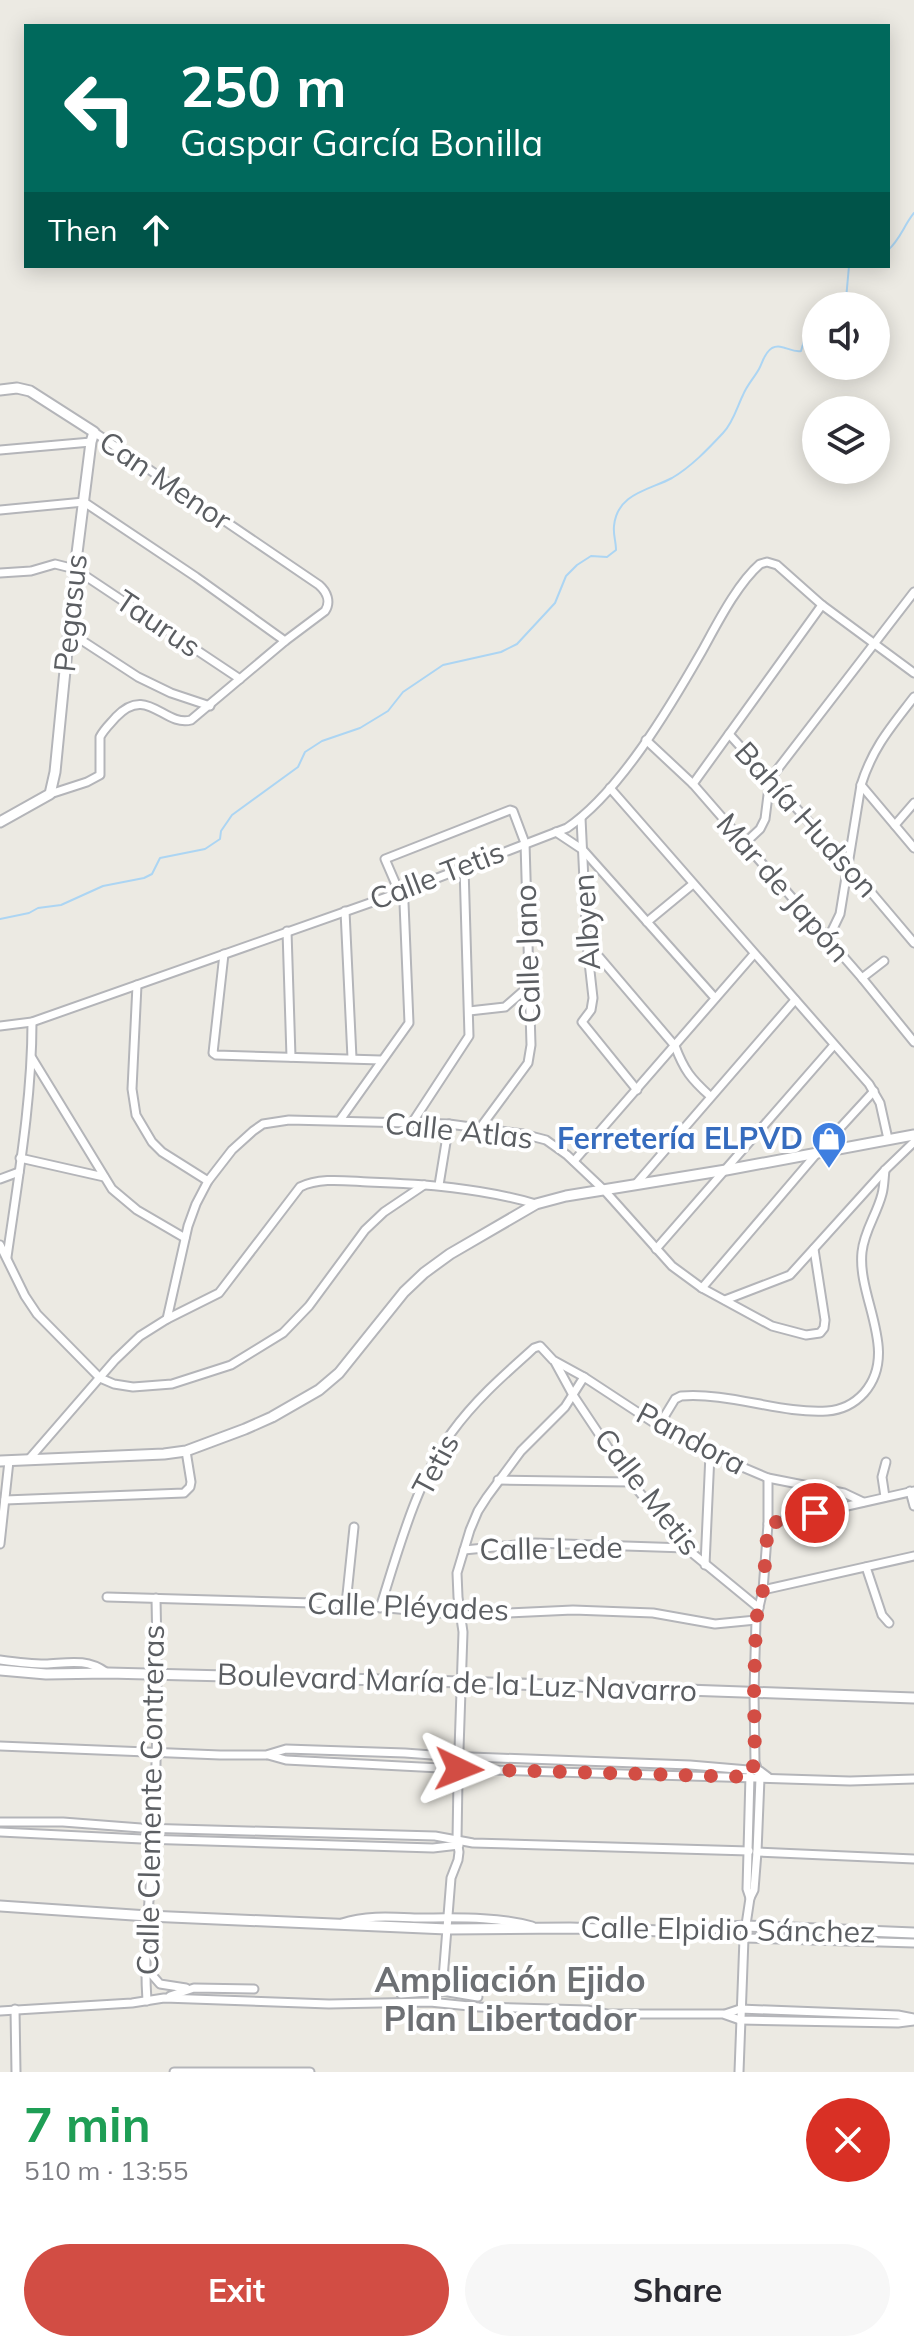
<!DOCTYPE html>
<html lang="en">
<head>
<meta charset="utf-8">
<style>
  body { margin:0; font-family:Mulish,sans-serif; background:#f7f7f7; color:#2b2b33; height:100vh; display:flex; flex-direction:column; font-size:30px; white-space:nowrap }
  * { box-sizing:border-box; margin:0 }
  p { font-size:26px; color:#7c7c81 }
  .icon { flex:none; width:44px; height:44px; fill:none; stroke:currentColor; stroke-width:2; stroke-linecap:round; stroke-linejoin:round }
  .map { position:relative; height:2072px; overflow:hidden }
  .side { display:flex; flex-direction:column; background:#fff; flex:1 }
  .side>* { flex:none }
  .guide { position:absolute; left:24px; top:24px; width:866px; height:244px; border-radius:0px; box-shadow:0 4px 20px #0003; background:#00695c; color:#fff; overflow:hidden }
  .controls { position:absolute; left:802px; top:292px; display:grid; gap:16px }
  .controls a { display:grid; place-items:center; width:88px; height:88px; border-radius:50%; background:#fff; box-shadow:0 4px 20px #0003; font-size:40px }
  .pin { position:absolute; display:grid; place-items:center; width:68px; height:68px; color:#fff; margin:-34px; border:4px solid #fff; border-radius:50%; box-shadow:0 2px 8px #0007 }
  .me { position:absolute; width:88px; margin:-44px; rotate:92deg; stroke-linejoin:round; filter:drop-shadow(0 0 6px #0008) }
  .turn { display:flex; align-items:center; gap:28px; height:168px; padding:0 24px; font-size:36px }
  .turn .icon { width:104px; height:104px; stroke-width:2.5 }
  .turn b { display:block; font-size:56px; line-height:68px }
  .then { display:flex; align-items:center; height:76px; padding:0 24px; background:#0003; gap:16px; font-size:30px }
  .round { display:grid; place-items:center; flex:none; width:84px; height:84px; border-radius:42px; background:#f7f7f7 }
  .summary { display:flex; align-items:center; justify-content:space-between; height:136px; padding:0 24px }
  h1 { font-size:48px; font-weight:700; line-height:60px; color:#1e9e55 }
  .button { display:flex; gap:16px; margin-top:auto; padding:16px 24px }
  .button a { flex:1; height:92px; border-radius:48px; background:#d24d44; color:#fff; font-size:32px; font-weight:700; line-height:92px; text-align:center }
  .button a+a { background:#f7f7f7; color:#2b2b33 }
  .map>svg:first-child { display:block }
  .lines { fill:none; stroke-linecap:round; stroke-linejoin:round }
  .stream { stroke:#acd5f3; stroke-width:2 }
  .minor-casing { stroke:#b4b5b9; stroke-width:11 }
  .tertiary-casing { stroke:#b4b5b9; stroke-width:13 }
  .minor { stroke:#fff; stroke-width:7 }
  .tertiary { stroke:#fff; stroke-width:9 }
  .route { stroke:#d24d44; stroke-width:14; stroke-dasharray:0 25.2 }
  .labels { text-anchor:middle; stroke-width:8; stroke-linejoin:round; paint-order:stroke }
  .street-label { font-size:30px; fill:#5b5e62; stroke:#fff }
  .shop-label { font-size:30px; font-weight:bold; fill:#366cbe; stroke:#fff; text-anchor:end }
  .quarter-label { font-size:34px; font-weight:bold; fill:#6d7074; stroke:#fff }
</style>
</head>
<body>
<div class="map">
<svg width="914" height="2072" viewBox="0 0 914 2072">
  <rect width="100%" height="100%" fill="#eceae3"/>
  <g class="lines">
    <g class="stream">
      <path d="M888,250C900,240 904,225 914,213"/>
      <polyline points="840,306 846,299 849,266"/>
      <path d="M0,919L29,913L38,908L61,905L103,886L144,878L152,874L160,858L205,849L220,839L221,831L232,815L298,767L305,752L322,741L360,728L388,711L403,692L443,665L501,652L517,644L555,603L566,576L577,565L591,556L607,557L616,550C616,542 613,534 614,526C617,493 650,490 672,478C691,467 708,449 723,433C733,423 737,407 743,395C747,385 754,378 759,369C763,362 764,353 772,348C782,343 791,353 801,351L809,324L816,318"/>
    </g>
    <defs>
      <g id="minor">
        <polyline points="0,450 91,442"/>
        <polyline points="0,510 84,502 196,577 285,641"/>
        <polyline points="0,573 31,571 55,564 75,569 240,679"/>
        <polyline points="69,632 138,677 171,693 210,706"/>
        <polyline points="729,734 848,865 914,943"/>
        <polyline points="646,740 693,784 862,978 914,1042"/>
        <polyline points="693,784 822,605"/>
        <polyline points="861,785 914,848"/>
        <polyline points="610,788 869,1084 880,1103 888,1139"/>
        <path d="M50,794L87,782L100,775V737C104,729 110,724 116,717C147,684 164,727 191,720L285,641L325,611C331,602 327,592 319,585L94,432"/>
        <polyline points="581,818 587,944 593,998 591,1010 582,1022 637,1090"/>
        <polyline points="895,825 914,803"/>
        <polyline points="556,832 583,850 715,998"/>
        <polyline points="744,844 760,829 765,819 770,779 914,592"/>
        <polyline points="345,911 352,1058"/>
        <polyline points="647,922 693,884"/>
        <polyline points="287,931 291,1057"/>
        <path d="M828,939L840,914L861,785C873,747 891,727 914,697"/>
        <path d="M589,945L675,1046C684,1070 691,1079 710,1096"/>
        <polyline points="224,954 213,1053 216,1055 381,1060"/>
        <polyline points="862,978 884,961"/>
        <polyline points="137,985 132,1089 136,1115 152,1142 162,1152 208,1181"/>
        <polyline points="469,1011 505,1007 529,986"/>
        <path d="M0,1026L32,1022L401,892L567,828C620,792 670,707 702,651C717,624 737,584 760,564L767,562L777,565L822,605L914,673"/>
        <polyline points="32,1058 112,1189 137,1210 185,1238"/>
        <polyline points="340,1120 409,1023 404,903 385,859 510,810 513,811 525,843 531,1045 528,1063 480,1128"/>
        <polyline points="412,1123 469,1036 464,867"/>
        <polyline points="20,1158 104,1177"/>
        <polyline points="574,1161 754,954"/>
        <polyline points="0,1179 19,1172"/>
        <polyline points="439,1185 449,1124"/>
        <polyline points="635,1185 795,1000"/>
        <polyline points="0,1245 25,1296 37,1314 100,1378 114,1384 133,1387 172,1384 231,1365 283,1333 309,1306 365,1230 384,1212 424,1185"/>
        <polyline points="656,1249 834,1045"/>
        <path d="M7,1257C18,1179 32,1100 32,1022"/>
        <polyline points="702,1288 818,1152 874,1091"/>
        <polyline points="725,1300 790,1275 885,1170 914,1142"/>
        <polyline points="167,1319 188,1226 196,1204 208,1181 232,1150 253,1131 263,1124 289,1120 449,1124 523,1134 546,1140 567,1155 605,1191 672,1266 702,1288 772,1326 806,1335 820,1333 824,1328 825,1320 814,1249"/>
        <polyline points="555,1362 573,1395 631,1482 686,1548 759,1608"/>
        <path d="M658,1427L675,1399L681,1396C729,1392 781,1414 827,1411C842,1410 854,1404 864,1393C900,1352 857,1298 862,1252C864,1231 877,1214 882,1194C884,1187 884,1178 885,1170"/>
        <path d="M30,1458L115,1360L140,1336L167,1319L219,1293L300,1187C320,1177 346,1181 368,1182C426,1184 480,1188 536,1204"/>
        <polyline points="498,1480 631,1482"/>
        <polyline points="910,1491 914,1506"/>
        <polyline points="885,1497 882,1477 886,1462"/>
        <polyline points="5,1500 184,1493 190,1487 191,1482 186,1451"/>
        <polyline points="768,1524 914,1491"/>
        <polyline points="0,1544 9,1461"/>
        <polyline points="464,1550 535,1543 686,1548"/>
        <polyline points="705,1565 710,1454"/>
        <polyline points="866,1567 882,1615 889,1623"/>
        <polyline points="763,1590 914,1556"/>
        <polyline points="107,1597 346,1604 461,1615 573,1610 653,1613 715,1624 756,1620"/>
        <polyline points="346,1604 354,1527"/>
        <path d="M380,1608C398,1551 417,1480 452,1432C476,1399 505,1374 534,1348L540,1346L553,1360L584,1377L683,1442L768,1478L844,1493L863,1502"/>
        <path d="M0,1660C15,1662 30,1664 45,1664C68,1663 86,1658 106,1672"/>
        <polyline points="0,1746 220,1755 266,1755 286,1749 405,1753 445,1756 690,1765 760,1771 768,1777"/>
        <polyline points="268,1755 286,1760 459,1769 850,1781 914,1779"/>
        <polyline points="0,1822 63,1822 141,1828 435,1836 473,1843 749,1851"/>
        <polyline points="0,1832 142,1839 433,1848 459,1845"/>
        <polyline points="757,1852 914,1859"/>
        <polyline points="750,1898 747,1889 750,1775"/>
        <path d="M342,1923C366,1915 392,1917 417,1918C456,1918 495,1916 532,1926"/>
        <polyline points="744,1938 914,1943"/>
        <polyline points="146,1968 160,1984 186,1988"/>
        <polyline points="442,1991 451,1878 458,1860 459,1852 457,1840 458,1779 463,1632 458,1597 457,1573 470,1530 478,1511 487,1497 521,1451 565,1407 584,1377"/>
        <polyline points="401,1994 442,1991 478,1997"/>
        <polyline points="170,1996 194,1988 254,1989"/>
        <path d="M147,2001C143,1944 151,1888 154,1830C157,1753 158,1675 156,1598"/>
        <polyline points="15,2009 16,2072"/>
        <polyline points="0,2011 132,2003 164,1998 329,2004 430,2002 479,2007 587,2010 607,2014 723,2014 740,2020 898,2023 914,2021"/>
        <polyline points="725,2014 740,2009 898,2015 914,2018"/>
        <polyline points="174,2072 310,2072"/>
        <polyline points="739,2072 744,1938 750,1898 754,1890 757,1852 760,1778 755,1762 754,1692 756,1620 763,1590 768,1524 768,1478"/>
      </g>
      <g id="tertiary">
        <polyline points="0,390 17,388 30,391 94,432 91,442 75,569 55,772 50,794 0,822"/>
        <polyline points="0,1461 164,1454 186,1451 245,1429 272,1417 319,1390 339,1373 404,1292 424,1273 450,1254 536,1204 566,1196 726,1170 914,1135"/>
        <polyline points="0,1670 46,1674 108,1673 462,1682 914,1698"/>
        <polyline points="0,1906 148,1916 447,1929 570,1928 663,1931 746,1926 914,1933"/>
      </g>
    </defs>
    <use href="#minor" class="minor-casing"/>
    <use href="#tertiary" class="tertiary-casing"/>
    <use href="#minor" class="minor"/>
    <use href="#tertiary" class="tertiary"/>
  </g>
  <g class="lines">
    <polyline class="route" points="459,1769 750,1777 751,1771 755,1762 754,1692 756,1620 763,1590 768,1524 815,1513"/>
  </g>
  <defs>
    <symbol id="shop-pin" viewBox="-11 -11 22 30"><path d="M0 17L-7.5 6A9.5 9.5 0 1 1 7.5 6Z" fill="#3f7fe0" stroke="#fff"/><path d="M-5-2.5h2.3a2.7 3.5 0 0 1 5.4 0H5L5.5 6h-11ZM-1.5-2.5h3a1.5 2.3 0 0 0-3 0Z" fill="#fff"/></symbol>
  </defs>
  <g fill-rule="evenodd">
    <use href="#shop-pin" x="809" y="1119" width="40" height="54"/>
  </g>
  <g class="labels">
    <g class="street-label">
      <text transform="translate(165 481) rotate(34)" y="10">Can Menor</text>
      <text transform="translate(71 613) rotate(-84)" y="10">Pegasus</text>
      <text transform="translate(158 624) rotate(34)" y="10">Taurus</text>
      <text transform="translate(806 820) rotate(48)" y="10">Bahía Hudson</text>
      <text transform="translate(437 876) rotate(-21)" y="10">Calle Tetis</text>
      <text transform="translate(783 888) rotate(49)" y="10">Mar de Japón</text>
      <text transform="translate(587 922) rotate(-94)" y="10">Albyen</text>
      <text transform="translate(528 954) rotate(-92)" y="10">Calle Jano</text>
      <text transform="translate(459 1131) rotate(6)" y="10">Calle Atlas</text>
      <text transform="translate(691 1439) rotate(28)" y="10">Pandora</text>
      <text transform="translate(436 1465) rotate(-62)" y="10">Tetis</text>
      <text transform="translate(647 1492) rotate(52)" y="10">Calle Metis</text>
      <text transform="translate(551 1549) rotate(-1)" y="10">Calle Lede</text>
      <text transform="translate(408 1607) rotate(2)" y="10">Calle Pléyades</text>
      <text transform="translate(457 1683) rotate(2)" y="10">Boulevard María de la Luz Navarro</text>
      <text transform="translate(151 1800) rotate(-89)" y="10">Calle Clemente Contreras</text>
      <text transform="translate(728 1930) rotate(1)" y="10">Calle Elpidio Sánchez</text>
    </g>
    <g class="shop-label">
      <text x="803" y="1149">Ferretería ELPVD</text>
    </g>
    <g class="quarter-label">
      <text x="510" y="1992">Ampliación Ejido<tspan x="510" dy="39">Plan Libertador</tspan></text>
    </g>
  </g>
</svg>
<div class="controls">
<a><svg class="icon" aria-label="sound" viewBox="0 0 24 24"><path d="M4 9h4l5-4v14l-5-4H4zM17 9q2 3 0 6"/></svg></a>
<a><svg class="icon" aria-label="layers" viewBox="0 0 24 24"><path d="M12 4l9 5-9 5-9-5zM3 14l9 5 9-5"/></svg></a>
</div>
<div class="pin" style="left:815px;top:1513px;background:#d93025"><svg class="icon" aria-label="arrive" viewBox="0 0 24 24"><path d="M6 21V4h12l-3 4 3 4H6"/></svg></div>
<svg class="me" style="left:459px;top:1769px" viewBox="-20 -20 40 40"><path d="M0-17L14 15 0 8-14 15z" fill="#d24d44" stroke="#fff" stroke-width="4"/></svg>
<div class="guide">
<div class="turn"><svg class="icon" aria-label="left" viewBox="0 0 24 24"><path d="M17 20v-9H6M10 6l-5 5 5 5"/></svg><div><b>250 m</b>Gaspar García Bonilla</div></div>
<div class="then">Then<svg class="icon" aria-label="ahead" viewBox="0 0 24 24"><path d="M12 20V5M6 11l6-6 6 6"/></svg></div>
</div>
</div>
<section class="side">
<div class="summary"><div><h1>7 min</h1><p>510 m · 13:55</p></div><a class="round" style="background:#d93025;color:#fff"><svg class="icon" aria-label="close" viewBox="0 0 24 24"><path d="M6 6l12 12M18 6L6 18"/></svg></a></div>
<div class="button"><a>Exit</a><a>Share</a></div>
</section>
</body>
</html>
